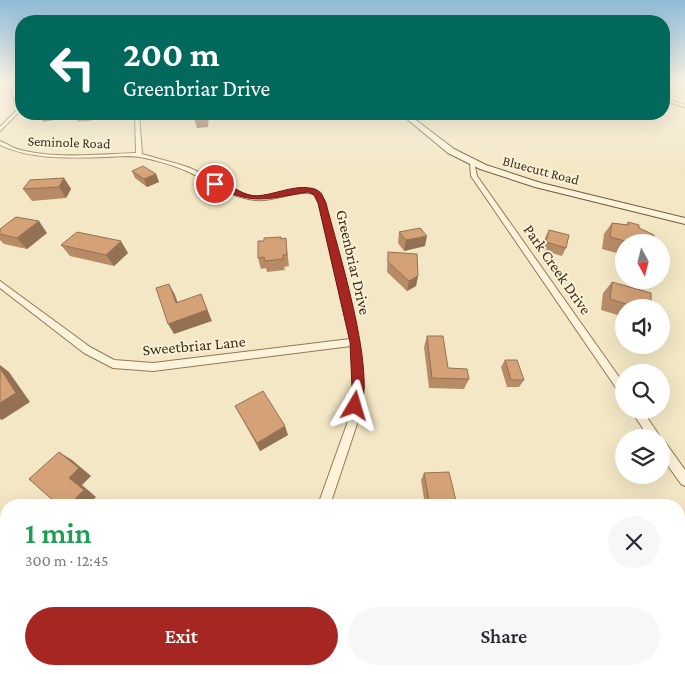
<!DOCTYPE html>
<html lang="en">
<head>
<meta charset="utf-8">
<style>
  body { margin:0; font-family:"Crimson Pro",serif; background:#f7f7f7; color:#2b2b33; height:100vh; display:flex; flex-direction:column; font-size:19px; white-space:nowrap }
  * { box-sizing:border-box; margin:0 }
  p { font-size:16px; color:#7c7c81 }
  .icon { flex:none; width:28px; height:28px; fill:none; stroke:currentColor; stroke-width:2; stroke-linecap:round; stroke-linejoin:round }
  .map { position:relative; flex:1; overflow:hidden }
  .sheet { position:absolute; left:0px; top:499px; width:685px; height:176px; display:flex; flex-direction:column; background:#fff; border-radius:20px 20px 0 0; box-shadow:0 5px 20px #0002 }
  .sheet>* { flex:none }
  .hud { position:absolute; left:15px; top:15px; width:655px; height:105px; border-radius:20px; box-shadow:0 5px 20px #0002; background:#00695c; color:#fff; overflow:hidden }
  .needle { width:32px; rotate:173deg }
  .fabs { position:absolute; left:615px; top:234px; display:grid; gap:10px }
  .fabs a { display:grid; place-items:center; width:55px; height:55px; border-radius:50%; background:#fff; box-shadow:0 5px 20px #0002; font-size:25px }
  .pin { position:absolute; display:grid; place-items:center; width:42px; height:42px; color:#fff; margin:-21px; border:2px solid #fff; border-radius:50%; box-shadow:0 1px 5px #0007 }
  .me { position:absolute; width:55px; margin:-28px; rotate:7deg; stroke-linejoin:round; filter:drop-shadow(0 0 4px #0008) }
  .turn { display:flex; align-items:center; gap:18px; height:105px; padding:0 25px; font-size:22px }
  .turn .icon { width:65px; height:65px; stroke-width:2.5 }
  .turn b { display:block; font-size:35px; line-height:42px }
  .round { display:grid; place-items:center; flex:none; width:52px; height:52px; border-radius:26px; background:#f7f7f7 }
  .headline { display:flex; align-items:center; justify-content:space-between; height:85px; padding:0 25px }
  h1 { font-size:30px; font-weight:600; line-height:38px; color:#1e9e55 }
  .action { display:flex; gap:10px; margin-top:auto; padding:10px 25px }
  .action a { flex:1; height:58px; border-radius:30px; background:#a62722; color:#fff; font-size:20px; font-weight:600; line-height:58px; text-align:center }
  .action a+a { background:#f7f7f7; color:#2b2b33 }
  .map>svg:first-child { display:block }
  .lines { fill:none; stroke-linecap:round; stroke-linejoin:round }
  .lane-casing { stroke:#907958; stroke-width:4 }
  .street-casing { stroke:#907958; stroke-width:2 }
  .secondary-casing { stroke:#72593c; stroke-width:2 }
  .lane { stroke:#fcf3da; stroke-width:2.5 }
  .street { fill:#fcf3da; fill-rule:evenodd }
  .secondary { fill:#fcf3da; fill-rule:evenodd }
  .wall { fill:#b78b66 }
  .shaded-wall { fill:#957153 }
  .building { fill:#d5a277; stroke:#957153 }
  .route { fill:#a62722; stroke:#6c1916 }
  .labels { text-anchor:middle; stroke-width:4; stroke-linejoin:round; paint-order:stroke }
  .far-street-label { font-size:14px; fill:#3f2f1e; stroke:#f9f1d6 }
  .street-label { font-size:16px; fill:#3f2f1e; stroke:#f9f1d6 }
</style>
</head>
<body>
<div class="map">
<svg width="685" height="674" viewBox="0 0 685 674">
  <rect width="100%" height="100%" fill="#f3e7c5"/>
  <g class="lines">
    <defs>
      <g id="lane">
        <polyline points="664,83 671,87 685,87"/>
        <polyline points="664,99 685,106"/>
      </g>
      <g id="street">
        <polygon points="7,80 11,80 21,106 21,110 0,131 0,127 18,109"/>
        <path d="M135,114H139L142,154C158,159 174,162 190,168C211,177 230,193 253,196C275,199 301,181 321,193L325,203L359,342L364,387L357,424L330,505H318L347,424L354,387L351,346L153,371L113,368L84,353L0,288V281L90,347L114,360L153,363L350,339L319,203L315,194C295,189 276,202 256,200C232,198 213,184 193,174C179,167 154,159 139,157C128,155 115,157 105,157C70,158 32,160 0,145V141C5,143 10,146 14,148C49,160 100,154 136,153Z"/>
        <polygon points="470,162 474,162 477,176 624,384 624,396 621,395 471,176"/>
        <polygon points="631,410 642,410 661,438 649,438"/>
        <polygon points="661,441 665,442 685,470 685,486 681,484 661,456"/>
        <polygon points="257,669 271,669 269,674 255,674"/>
      </g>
      <polygon id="secondary" points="401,114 408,114 454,149 486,165 541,183 685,218 685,224 535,187 480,169 448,153"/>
    </defs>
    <use href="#lane" class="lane-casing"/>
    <use href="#street" class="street-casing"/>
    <use href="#secondary" class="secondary-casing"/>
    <use href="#lane" class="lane"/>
    <use href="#street" class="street"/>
    <use href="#secondary" class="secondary"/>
  </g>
  <g class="wall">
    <polygon points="95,114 90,121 78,122 74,115"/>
    <polygon points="132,171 156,174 159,182 147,187 135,178"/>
    <polygon points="64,178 71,189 66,198 32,201 23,189"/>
    <polygon points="628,222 639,228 653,242 624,242 624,255 602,249 604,234 612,223 626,225"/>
    <polygon points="0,229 47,233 27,249 4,244 0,240"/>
    <polygon points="549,230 566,248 562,256 542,250 545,238"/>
    <polygon points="399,232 425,246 404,251 398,243"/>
    <polygon points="281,239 287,250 289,266 284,267 285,270 267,272 266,268 261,269 258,258"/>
    <polygon points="61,245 128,253 114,266 70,256"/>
    <polygon points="388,252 418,276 416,286 407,291 387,272"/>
    <polygon points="612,282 651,308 624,308 624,317 601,310 603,293"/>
    <polygon points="427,336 448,368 469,379 464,389 429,388 424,347"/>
    <polygon points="505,360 524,380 519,387 507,387 501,367"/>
    <polygon points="235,406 288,435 260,451"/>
    <polygon points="424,473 456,502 457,505 425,505 421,480"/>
  </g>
  <g class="shaded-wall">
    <polygon points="48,114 51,114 54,120 43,122 39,116"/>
    <polygon points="88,114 95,114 90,121 87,115"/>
    <polygon points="207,114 208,114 209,116 208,127 197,128 195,121"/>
    <polygon points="156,174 159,182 147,187 144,179"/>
    <polygon points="64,178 71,189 66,198 59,187"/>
    <polygon points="39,221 47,233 27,249 17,238"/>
    <polygon points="427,236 425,246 404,251 406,240"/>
    <polygon points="121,241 128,253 114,266 106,255"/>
    <polygon points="418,276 416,286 407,291 409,281"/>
    <polygon points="169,284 175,295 182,314 176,303"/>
    <polygon points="201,294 212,321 174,334 168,324"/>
    <polygon points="0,365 9,372 30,402 2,420 0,419"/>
    <polygon points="285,426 288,435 260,451 257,443"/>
    <polygon points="59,452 72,460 91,476 82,485 96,497 88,505 69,505"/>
  </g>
  <g class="building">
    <polygon points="38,114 48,114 39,116"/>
    <polygon points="75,114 88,114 87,115 74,115"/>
    <polygon points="196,114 207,114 207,120 195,121"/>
    <polygon points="143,166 156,174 144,179 132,171"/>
    <polygon points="64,178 59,187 23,189 30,180"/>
    <polygon points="16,217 39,221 17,238 0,234 0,229"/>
    <polygon points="628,222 639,225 639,228 654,235 653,242 629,242 610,237 612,223 628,225"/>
    <polygon points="420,228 427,236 406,240 399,232"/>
    <polygon points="549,230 569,235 566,248 546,242"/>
    <polygon points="77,232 121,241 106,255 61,245"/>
    <polygon points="281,237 281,239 286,238 287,255 283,255 283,259 265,261 264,257 258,258 258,241 264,241 264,238"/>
    <polygon points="388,252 417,254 418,276 409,281 388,262"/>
    <polygon points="612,282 651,293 651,308 639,308 610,299"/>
    <polygon points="169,284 176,303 201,294 207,310 168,324 156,288"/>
    <polygon points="427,336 443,336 448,368 467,369 469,379 432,378"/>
    <polygon points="505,360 517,360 524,380 511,380"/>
    <polygon points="0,368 16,393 0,403"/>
    <polygon points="263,391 285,426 257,443 235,406"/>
    <polygon points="59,452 79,468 69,478 84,490 69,505 58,505 29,479"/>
    <polygon points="449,472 457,505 430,505 424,473"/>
  </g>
  <linearGradient id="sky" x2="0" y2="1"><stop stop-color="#8ebbd7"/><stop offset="0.46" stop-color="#faf4e5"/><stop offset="1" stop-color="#faf4e5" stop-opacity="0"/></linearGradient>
  <rect width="685" height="175" fill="url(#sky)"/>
  <path class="route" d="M213,182C227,180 241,196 256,196C274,195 293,185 310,188C320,189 322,195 326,203C337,247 377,372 360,410H351L349,406L352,387L350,342L318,203L314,195L308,192C265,199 253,206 213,185Z"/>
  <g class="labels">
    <g class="far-street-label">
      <text transform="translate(69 142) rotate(2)" y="5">Seminole Road</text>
      <text transform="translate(541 170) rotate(15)" y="5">Bluecutt Road</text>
    </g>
    <g class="street-label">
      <text transform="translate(354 262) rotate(77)" y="6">Greenbriar Drive</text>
      <text transform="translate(558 269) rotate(55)" y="6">Park Creek Drive</text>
      <text transform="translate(194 345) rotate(-5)" y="6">Sweetbriar Lane</text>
    </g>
  </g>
</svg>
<div class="fabs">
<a><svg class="needle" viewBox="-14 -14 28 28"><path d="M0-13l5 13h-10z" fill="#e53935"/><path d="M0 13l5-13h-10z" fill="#7c7c81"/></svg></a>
<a><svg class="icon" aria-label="sound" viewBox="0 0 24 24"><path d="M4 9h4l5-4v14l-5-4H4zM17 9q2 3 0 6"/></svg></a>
<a><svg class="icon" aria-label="search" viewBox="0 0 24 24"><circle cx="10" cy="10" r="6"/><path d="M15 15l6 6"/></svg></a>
<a><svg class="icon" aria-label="layers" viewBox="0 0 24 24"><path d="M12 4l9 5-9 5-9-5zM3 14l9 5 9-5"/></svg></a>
</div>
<div class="pin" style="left:215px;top:184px;background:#d93025"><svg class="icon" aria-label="arrive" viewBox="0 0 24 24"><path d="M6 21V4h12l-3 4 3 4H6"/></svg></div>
<svg class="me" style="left:355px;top:406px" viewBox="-20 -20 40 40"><path d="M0-17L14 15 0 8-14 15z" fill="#a62722" stroke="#fff" stroke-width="4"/></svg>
<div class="hud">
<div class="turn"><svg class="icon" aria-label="left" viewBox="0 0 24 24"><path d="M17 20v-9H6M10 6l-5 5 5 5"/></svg><div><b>200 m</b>Greenbriar Drive</div></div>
</div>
<section class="sheet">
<div class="headline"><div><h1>1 min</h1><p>300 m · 12:45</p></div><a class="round"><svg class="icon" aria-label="close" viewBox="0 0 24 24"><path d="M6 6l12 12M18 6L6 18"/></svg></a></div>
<div class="action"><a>Exit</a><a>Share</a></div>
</section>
</div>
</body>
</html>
